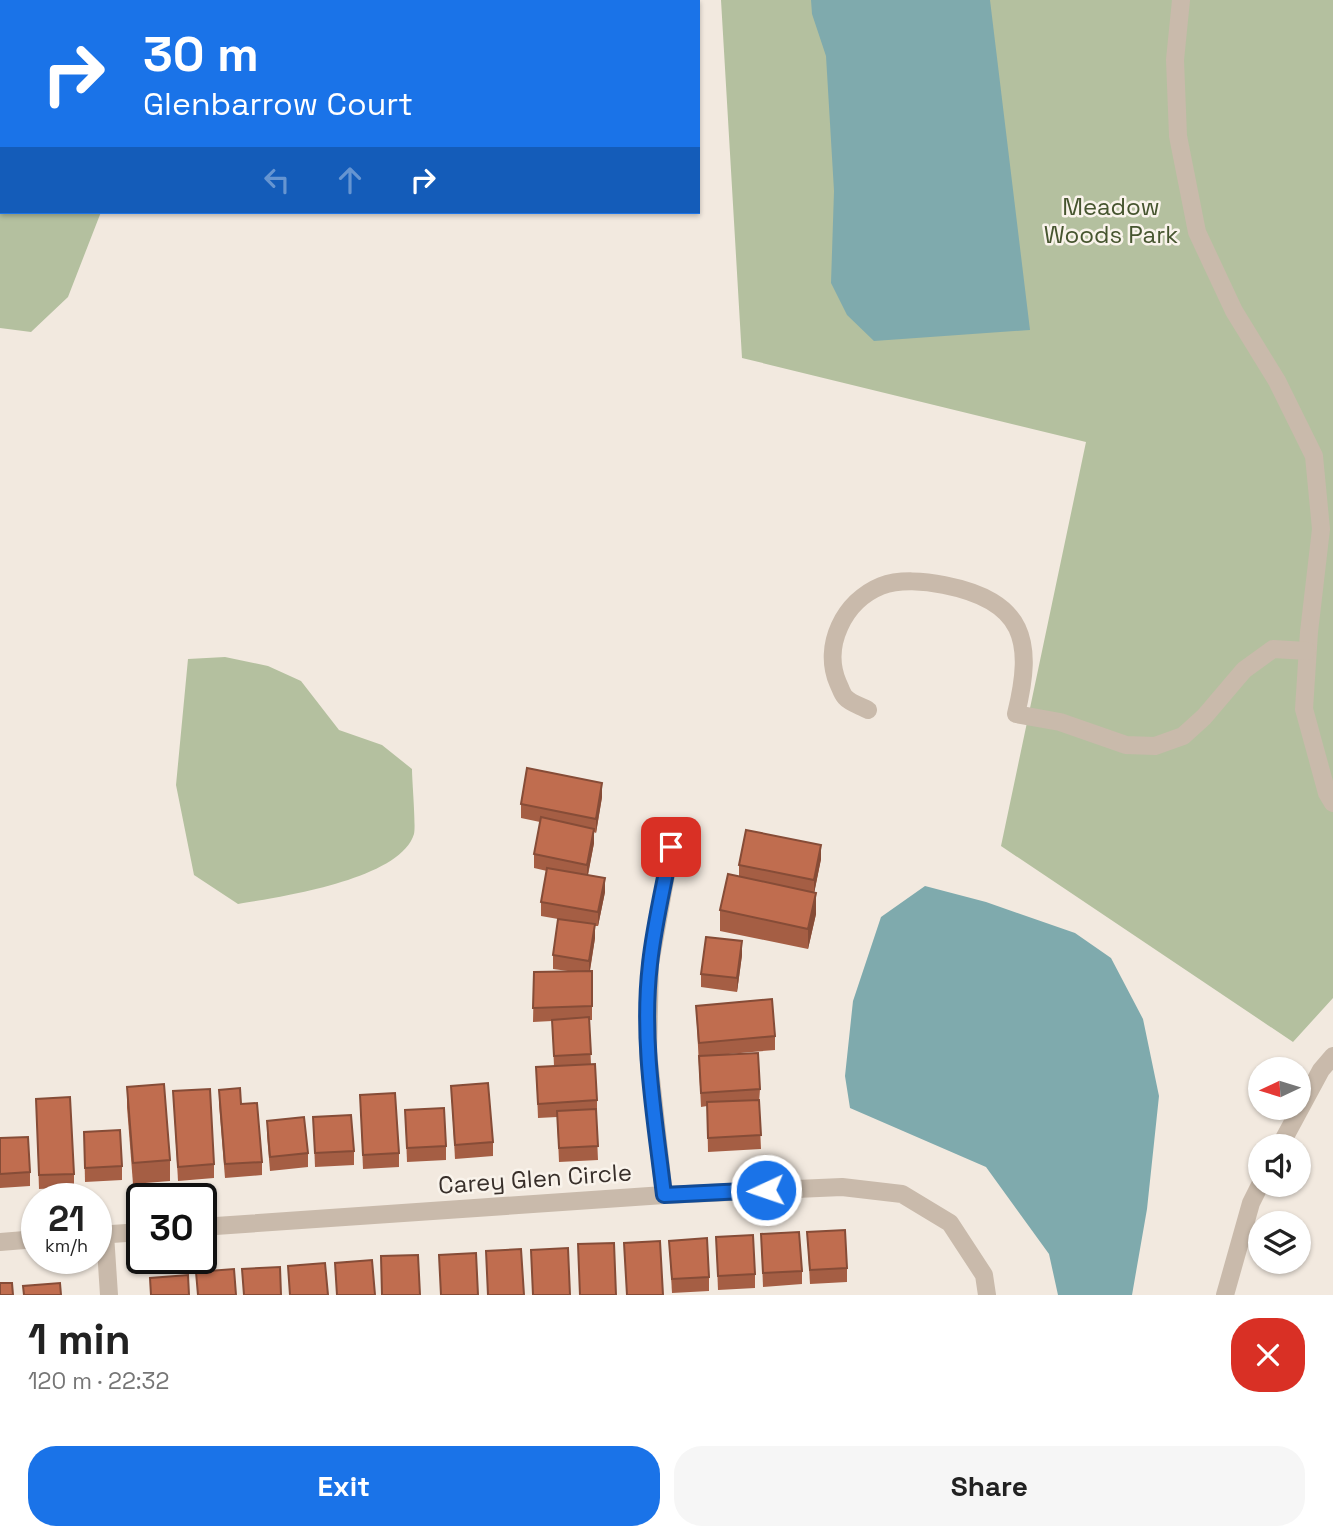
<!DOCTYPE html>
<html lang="en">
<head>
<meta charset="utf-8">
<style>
  body { margin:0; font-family:"Space Grotesk",sans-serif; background:#f6f6f6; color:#222; height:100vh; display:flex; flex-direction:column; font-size:26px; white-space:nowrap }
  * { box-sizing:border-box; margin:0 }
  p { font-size:23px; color:#767676 }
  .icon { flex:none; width:38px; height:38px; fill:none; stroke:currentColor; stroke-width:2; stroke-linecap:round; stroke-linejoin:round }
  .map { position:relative; height:1295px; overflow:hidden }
  .details { display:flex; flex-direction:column; background:#fff; flex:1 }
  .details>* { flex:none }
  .banner { position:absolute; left:0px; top:0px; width:700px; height:214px; box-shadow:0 2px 5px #0004; background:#1a73e8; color:#fff; overflow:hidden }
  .needle { width:46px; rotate:266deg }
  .controls { position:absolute; left:1248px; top:1057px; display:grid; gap:14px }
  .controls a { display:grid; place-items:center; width:63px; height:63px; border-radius:50%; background:#fff; box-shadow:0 2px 5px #0004; font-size:35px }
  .speed { position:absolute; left:21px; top:1183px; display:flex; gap:14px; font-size:35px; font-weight:700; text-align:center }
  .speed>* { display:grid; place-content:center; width:91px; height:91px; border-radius:50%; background:#fff; box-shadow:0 2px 5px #0004; line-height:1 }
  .speed small { font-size:18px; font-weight:400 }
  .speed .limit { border:4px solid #111; border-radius:10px; background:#fff; color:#111 }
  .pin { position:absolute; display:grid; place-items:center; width:60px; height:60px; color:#fff; margin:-30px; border-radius:14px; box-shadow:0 4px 10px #0006 }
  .me { position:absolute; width:77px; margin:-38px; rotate:267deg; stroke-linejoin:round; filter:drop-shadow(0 0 5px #0008) }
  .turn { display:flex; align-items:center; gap:24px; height:147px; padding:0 28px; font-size:32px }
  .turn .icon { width:91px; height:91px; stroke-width:2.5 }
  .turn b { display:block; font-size:49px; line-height:60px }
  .lanes { display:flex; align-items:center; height:66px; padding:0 28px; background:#0003; justify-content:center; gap:35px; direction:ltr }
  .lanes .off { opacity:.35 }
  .round { display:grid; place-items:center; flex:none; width:74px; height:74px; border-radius:28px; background:#f6f6f6 }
  .overview { display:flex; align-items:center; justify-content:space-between; height:119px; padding:0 28px }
  h1 { font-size:42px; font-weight:700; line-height:52px }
  .action { display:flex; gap:14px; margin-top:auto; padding:14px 28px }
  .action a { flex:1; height:80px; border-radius:28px; background:#1a73e8; color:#fff; font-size:28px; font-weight:700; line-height:80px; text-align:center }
  .action a+a { background:#f6f6f6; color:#222 }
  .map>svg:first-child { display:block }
  .green { fill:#b4c09f }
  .water { fill:#7faaad }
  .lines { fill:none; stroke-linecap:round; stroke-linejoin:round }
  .minor { stroke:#c9baab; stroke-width:18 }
  .wall { fill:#a55e44 }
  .shaded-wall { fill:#864c37 }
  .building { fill:#c06d4f; stroke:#864c37; stroke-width:2 }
  .route-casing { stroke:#114b97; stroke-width:18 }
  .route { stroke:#1a73e8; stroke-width:12 }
  .labels { text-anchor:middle; stroke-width:5; stroke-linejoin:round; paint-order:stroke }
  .park-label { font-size:24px; fill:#46552f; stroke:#f9f3eb }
  .street-label { font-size:24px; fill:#382f2a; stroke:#f9f3eb }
</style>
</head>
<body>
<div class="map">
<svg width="1333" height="1295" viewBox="0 0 1333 1295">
  <rect width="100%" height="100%" fill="#f2e9df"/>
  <g class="green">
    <polygon points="0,0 199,0 2,2 2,212 101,212 68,297 31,332 0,328"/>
    <polygon points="721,0 1333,0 1333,998 1293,1042 1001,846 1086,442 742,358"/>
    <path d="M225,657L268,666L301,681L339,730L382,745L412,769C412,781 416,825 414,834C400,880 279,897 238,904L194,875L176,785L188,659Z"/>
  </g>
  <g class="water">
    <polygon points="811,0 990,0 1030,330 874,341 847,315 831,283 834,191 826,56 812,14"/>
    <polygon points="925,886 986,902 1075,933 1111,958 1143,1019 1159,1096 1147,1209 1132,1295 1058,1295 1049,1254 986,1167 850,1108 845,1076 853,1001 881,917"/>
  </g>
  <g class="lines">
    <g class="minor">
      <polyline points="1181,0 1175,60 1178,136 1197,232 1234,311 1277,381 1314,456 1321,529 1309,632 1304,709 1327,793 1333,803"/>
      <path d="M868,710C861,706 850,703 845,697C842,694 840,687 838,683C822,646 844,601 881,586C899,579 925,581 944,585C1025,601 1034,641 1016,714L1060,722L1126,745L1155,746L1183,736L1204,717L1244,670L1273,649L1307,651"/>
      <polyline points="1280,1146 1321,1070 1333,1056"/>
      <polyline points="664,1195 648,1052 650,964 671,847"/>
      <polyline points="201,1227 664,1195 842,1187 902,1194 950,1223 984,1275 987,1295"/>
      <polyline points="105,1234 109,1295"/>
      <polyline points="96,1235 142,1232"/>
      <polyline points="0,1242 37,1239"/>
      <polyline points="1225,1295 1251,1203 1260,1185"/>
    </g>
  </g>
  <g class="wall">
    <polygon points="602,797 596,833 594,832 594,843 588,875 605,892 598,926 595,926 595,938 590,971 592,971 592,1020 589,1020 591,1064 597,1100 597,1114 596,1114 598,1160 559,1162 557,1117 538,1118 536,1067 554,1066 552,1021 533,1022 534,972 568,971 553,969 553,955 558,919 541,916 541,902 547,871 534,868 534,854 540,822 521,818 521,804"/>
    <polygon points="821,859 814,893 816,914 808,949 720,931 720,910 739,877 739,865"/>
    <polygon points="742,955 737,992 701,987 701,974"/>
    <polygon points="696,1006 775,1036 775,1050 705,1056 760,1089 759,1103 761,1149 708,1152 707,1106 701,1107"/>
    <polygon points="451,1086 493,1142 493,1156 455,1159"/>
    <polygon points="127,1087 170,1160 170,1181 133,1184 127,1107"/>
    <polygon points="219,1090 241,1104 262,1162 262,1175 225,1178 219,1104"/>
    <polygon points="173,1091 214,1164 214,1178 178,1181"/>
    <polygon points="360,1095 399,1153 399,1167 363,1169"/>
    <polygon points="36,1099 74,1174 74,1187 39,1189"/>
    <polygon points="405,1110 446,1146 446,1160 407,1162"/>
    <polygon points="313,1117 354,1151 354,1165 315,1167"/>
    <polygon points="267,1121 308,1153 308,1167 270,1171 267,1135"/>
    <polygon points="84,1132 122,1166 122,1180 85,1182"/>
    <polygon points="0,1138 30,1172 30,1186 0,1188"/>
    <polygon points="807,1232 847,1268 847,1282 810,1284"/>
    <polygon points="761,1234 802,1271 802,1284 763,1287"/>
    <polygon points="716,1237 755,1274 755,1288 718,1290"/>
    <polygon points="669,1241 709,1277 709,1291 672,1293"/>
  </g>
  <g class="shaded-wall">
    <polygon points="602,783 602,797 596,833 596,819"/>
    <polygon points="594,829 594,843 587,879 587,865"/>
    <polygon points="821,845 821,859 814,894 814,880"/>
    <polygon points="605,878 605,892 598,926 598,912"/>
    <polygon points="816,893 816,914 808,949 808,929"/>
    <polygon points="595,924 595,938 589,975 589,961"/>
    <polygon points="742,941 742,955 737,992 737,978"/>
  </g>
  <g class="building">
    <polygon points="527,768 602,783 596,819 521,804"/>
    <polygon points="541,817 594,829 587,865 534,854"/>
    <polygon points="746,830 821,845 814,880 739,865"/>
    <polygon points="547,868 605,878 598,912 541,902"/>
    <polygon points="728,874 816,893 808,929 720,910"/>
    <polygon points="558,919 595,924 589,961 553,955"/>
    <polygon points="706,937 742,941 737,978 701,974"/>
    <polygon points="592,971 592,1006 533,1008 534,972"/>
    <polygon points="772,999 775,1036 699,1043 696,1006"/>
    <polygon points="589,1017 591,1054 554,1056 552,1020"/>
    <polygon points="758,1053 760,1089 701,1093 699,1056"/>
    <polygon points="595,1064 597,1100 538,1104 536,1067"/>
    <polygon points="488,1083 493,1142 455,1145 451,1086"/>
    <polygon points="164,1084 170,1160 133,1163 127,1087"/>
    <polygon points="240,1088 241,1104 257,1103 262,1162 225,1164 219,1090"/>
    <polygon points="210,1089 214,1164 178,1167 173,1091"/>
    <polygon points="395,1093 399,1153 363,1155 360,1095"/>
    <polygon points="70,1097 74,1174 39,1175 36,1099"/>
    <polygon points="759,1100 761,1135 708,1138 707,1102"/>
    <polygon points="444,1108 446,1146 407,1148 405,1110"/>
    <polygon points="596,1109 598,1146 559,1148 557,1111"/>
    <polygon points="351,1115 354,1151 315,1153 313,1117"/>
    <polygon points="304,1117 308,1153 270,1157 267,1121"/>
    <polygon points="120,1130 122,1166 85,1168 84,1132"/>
    <polygon points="28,1137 30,1172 0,1174 0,1138"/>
    <polygon points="845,1230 847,1268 810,1270 807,1232"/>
    <polygon points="799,1232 802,1271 763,1273 761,1234"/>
    <polygon points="753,1235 755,1274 718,1276 716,1237"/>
    <polygon points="707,1238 709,1277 672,1279 669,1241"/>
    <polygon points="660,1241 663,1295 627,1295 624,1243"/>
    <polygon points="614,1243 616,1295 580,1295 578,1244"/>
    <polygon points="568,1248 570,1295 533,1295 531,1250"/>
    <polygon points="521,1249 524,1295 488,1295 486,1251"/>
    <polygon points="476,1253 478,1295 441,1295 439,1255"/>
    <polygon points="418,1255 420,1295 382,1295 381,1256"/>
    <polygon points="372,1260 375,1295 337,1295 335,1263"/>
    <polygon points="325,1263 328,1295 290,1295 288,1266"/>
    <polygon points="280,1267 281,1295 244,1295 242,1269"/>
    <polygon points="234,1269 236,1295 198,1295 196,1272"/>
    <polygon points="188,1275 189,1295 151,1295 150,1278"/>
    <polygon points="0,1283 12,1283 13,1295 0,1295"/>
    <polygon points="60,1283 61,1295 24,1295 23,1286"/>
  </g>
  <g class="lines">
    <defs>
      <path id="route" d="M671,847C664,885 654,925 650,964C641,1041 655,1119 664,1195L766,1190"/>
    </defs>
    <use href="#route" class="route-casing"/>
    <use href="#route" class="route"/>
  </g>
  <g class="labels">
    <g class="park-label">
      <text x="1111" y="215">Meadow<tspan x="1111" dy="28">Woods Park</tspan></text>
    </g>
    <g class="street-label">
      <text transform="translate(535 1179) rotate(-4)" y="8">Carey Glen Circle</text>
    </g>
  </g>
</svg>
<div class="controls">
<a><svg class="needle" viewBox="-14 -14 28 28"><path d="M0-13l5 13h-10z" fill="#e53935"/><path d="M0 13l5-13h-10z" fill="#767676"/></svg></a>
<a><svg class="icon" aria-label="sound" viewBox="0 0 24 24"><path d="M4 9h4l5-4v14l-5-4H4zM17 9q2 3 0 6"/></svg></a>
<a><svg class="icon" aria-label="layers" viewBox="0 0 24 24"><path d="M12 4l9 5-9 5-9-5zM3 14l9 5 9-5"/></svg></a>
</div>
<div class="speed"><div>21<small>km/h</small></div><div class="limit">30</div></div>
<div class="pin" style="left:671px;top:847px;background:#d93025"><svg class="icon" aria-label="arrive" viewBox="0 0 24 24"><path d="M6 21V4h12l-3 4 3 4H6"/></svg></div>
<svg class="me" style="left:766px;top:1190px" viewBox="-20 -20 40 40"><circle r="17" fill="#1a73e8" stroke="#fff" stroke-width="3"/><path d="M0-11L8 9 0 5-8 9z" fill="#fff"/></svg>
<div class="banner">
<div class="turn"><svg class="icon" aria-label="right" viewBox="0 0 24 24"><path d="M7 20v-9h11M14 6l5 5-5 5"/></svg><div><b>30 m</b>Glenbarrow Court</div></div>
<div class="lanes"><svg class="icon off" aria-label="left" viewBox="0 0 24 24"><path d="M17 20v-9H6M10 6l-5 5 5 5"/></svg><svg class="icon off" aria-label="ahead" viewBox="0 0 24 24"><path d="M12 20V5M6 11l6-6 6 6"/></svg><svg class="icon" aria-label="right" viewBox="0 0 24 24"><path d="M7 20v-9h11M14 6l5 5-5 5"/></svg></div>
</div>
</div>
<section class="details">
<div class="overview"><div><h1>1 min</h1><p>120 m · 22:32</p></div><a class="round" style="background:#d93025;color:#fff"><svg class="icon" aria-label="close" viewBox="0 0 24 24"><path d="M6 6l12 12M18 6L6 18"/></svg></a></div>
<div class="action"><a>Exit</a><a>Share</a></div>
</section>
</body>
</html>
